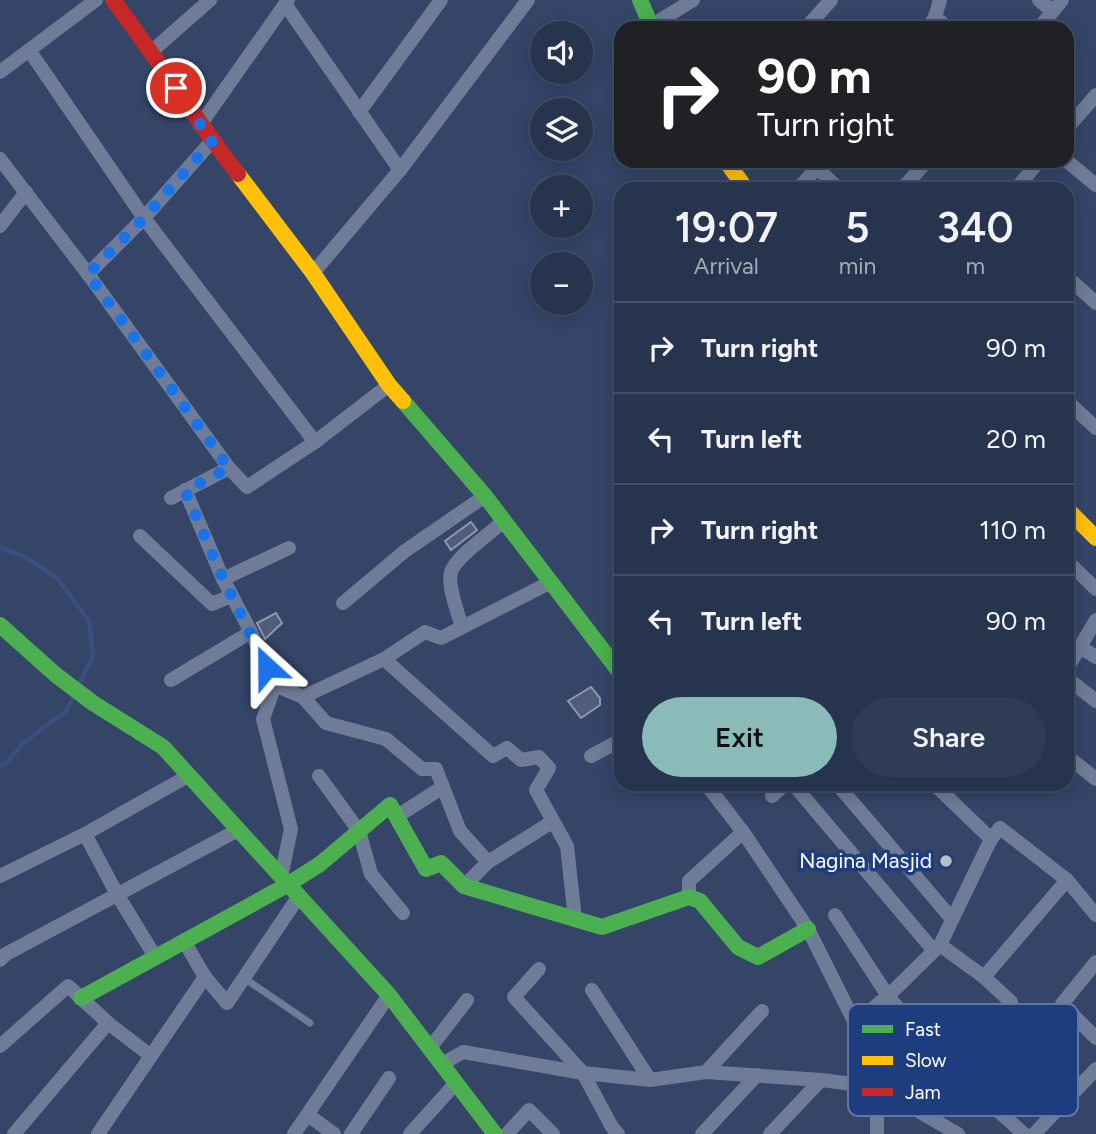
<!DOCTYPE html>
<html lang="en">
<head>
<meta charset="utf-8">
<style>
  body { margin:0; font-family:Figtree,sans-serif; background:#2f3c55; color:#f1f3f6; height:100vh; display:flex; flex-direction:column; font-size:26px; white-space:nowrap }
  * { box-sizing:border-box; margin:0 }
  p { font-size:23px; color:#a4aab6 }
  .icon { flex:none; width:38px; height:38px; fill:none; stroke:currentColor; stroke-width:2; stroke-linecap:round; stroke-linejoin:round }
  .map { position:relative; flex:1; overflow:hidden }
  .side { position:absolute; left:614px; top:182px; width:460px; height:609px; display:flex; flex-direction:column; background:#27344e; border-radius:21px; box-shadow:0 4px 18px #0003,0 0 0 2px #434f66 }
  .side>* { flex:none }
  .hud { position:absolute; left:614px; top:21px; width:460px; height:147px; border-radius:21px; box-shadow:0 4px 18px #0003,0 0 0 2px #434f66; background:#202124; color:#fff; overflow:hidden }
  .tools { position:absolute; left:530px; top:21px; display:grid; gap:14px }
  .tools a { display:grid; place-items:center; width:63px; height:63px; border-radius:50%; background:#27344e; box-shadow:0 4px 18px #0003,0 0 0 2px #434f66; font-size:35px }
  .pin { position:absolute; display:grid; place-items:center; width:60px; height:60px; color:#fff; margin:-30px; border:4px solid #fff; border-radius:50%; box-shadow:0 2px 7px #0007 }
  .me { position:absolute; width:77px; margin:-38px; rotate:336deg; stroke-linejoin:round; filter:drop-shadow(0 0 5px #0008) }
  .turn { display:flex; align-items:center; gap:24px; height:147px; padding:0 28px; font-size:32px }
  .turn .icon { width:91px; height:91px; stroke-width:2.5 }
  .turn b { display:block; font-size:49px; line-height:60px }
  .eta { display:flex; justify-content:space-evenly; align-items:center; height:119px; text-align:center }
  .eta b { font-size:42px; font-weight:600; line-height:49px }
  .button { display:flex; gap:14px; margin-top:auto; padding:14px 28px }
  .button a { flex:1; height:80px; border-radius:42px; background:#8bbbb9; color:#111; font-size:28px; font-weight:600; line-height:80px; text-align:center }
  .button a+a { background:#2f3c55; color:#f1f3f6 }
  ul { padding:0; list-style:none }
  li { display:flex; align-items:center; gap:21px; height:91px; padding:0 28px; border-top:2px solid #434f66 }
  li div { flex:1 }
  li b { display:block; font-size:26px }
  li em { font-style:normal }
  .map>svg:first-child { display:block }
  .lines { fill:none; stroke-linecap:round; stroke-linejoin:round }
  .stream { stroke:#394f7e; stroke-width:4.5 }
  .building { fill:#505d7a; stroke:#8d98ad; stroke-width:2 }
  .lane { stroke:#6f7c97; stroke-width:7 }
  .street { stroke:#6f7c97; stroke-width:14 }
  .fast { stroke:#4caf50; stroke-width:16 }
  .slow { stroke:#ffc107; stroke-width:16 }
  .jam { stroke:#c62828; stroke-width:16 }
  .route { stroke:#1a73e8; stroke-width:12; stroke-dasharray:0 21.6 }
  .poi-dot { fill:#b8beca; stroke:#1e3d7e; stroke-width:2.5 }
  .labels { text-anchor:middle; stroke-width:7; stroke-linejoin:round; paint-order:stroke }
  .poi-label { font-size:21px; fill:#fff; stroke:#1e3d7e; text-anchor:end }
  .key { fill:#1e3d7e; stroke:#6277a5; stroke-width:2 }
  .key-label { font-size:19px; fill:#fff }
</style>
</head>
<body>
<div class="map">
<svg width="1096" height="1134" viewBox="0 0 1096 1134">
  <rect width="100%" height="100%" fill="#344568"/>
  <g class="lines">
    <g class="stream">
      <polyline points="0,547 23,556 57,578 89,621 93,656 79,684"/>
      <polyline points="0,765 6,764 23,743 66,711 74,695"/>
    </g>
  </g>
  <g class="building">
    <polygon points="471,522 477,530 451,550 445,541"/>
    <polygon points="276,613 282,623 265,639 257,623"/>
    <polygon points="591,687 600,698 600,705 581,718 568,701"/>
  </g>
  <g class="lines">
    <polyline class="lane" points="244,978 310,1023"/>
    <g class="street">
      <polyline points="1039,0 1052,11"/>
      <polyline points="285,4 400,170"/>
      <polyline points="935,17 948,28"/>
      <polyline points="651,26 693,0"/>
      <polyline points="806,28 831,0"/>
      <polyline points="928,28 935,17 940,0"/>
      <polyline points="1039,28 1062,0"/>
      <polyline points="29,50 144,218 315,442"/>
      <polyline points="152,51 210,0"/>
      <polyline points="0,72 96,0"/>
      <polyline points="359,112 441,0"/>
      <polyline points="200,125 288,0"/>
      <polyline points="1068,127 1096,95"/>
      <polyline points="0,159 88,274 229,468 247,487 315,442 389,385"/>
      <polyline points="1067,161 1096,185"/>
      <polyline points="817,168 839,189"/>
      <polyline points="798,189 823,161"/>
      <polyline points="902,189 927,161"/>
      <polyline points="1016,189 1039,161"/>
      <polyline points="0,226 26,192"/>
      <polyline points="313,273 400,170 528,0"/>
      <polyline points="88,274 144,218 212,141"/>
      <polyline points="1068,278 1096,303"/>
      <polyline points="1068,402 1096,428"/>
      <polyline points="185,490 223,579 251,632 275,685 263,719 291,829 281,877"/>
      <polyline points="171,498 229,468"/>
      <polyline points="140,536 212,604 231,596"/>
      <polyline points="1068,562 1096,589"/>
      <polyline points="223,579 289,548"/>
      <polyline points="343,603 405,551 485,496"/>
      <path d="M462,627C458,613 447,585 451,572C455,557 492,532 504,521"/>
      <polyline points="1080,647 1096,657"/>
      <polyline points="384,659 493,756 507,748 521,760 539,757 549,768 536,790 567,846 575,919"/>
      <polyline points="1068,667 1096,620"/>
      <polyline points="1068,679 1096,701"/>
      <polyline points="171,680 251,632"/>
      <polyline points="275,685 303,697 384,659 425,632 441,638 551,582"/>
      <polyline points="303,697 326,723 386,739 422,769 436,769 460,831 488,862"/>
      <polyline points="591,756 621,740"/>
      <polyline points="1068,757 1096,779"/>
      <polyline points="319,776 359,831 371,874 403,913"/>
      <polyline points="706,784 743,832 808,929 855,1023 877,1087 877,1134"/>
      <polyline points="793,784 934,951"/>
      <polyline points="837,784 952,919"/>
      <polyline points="934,784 991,839 1000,828 1067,880 1096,915"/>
      <polyline points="772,796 785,784"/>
      <polyline points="396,817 443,787"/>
      <polyline points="85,834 118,896 156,958"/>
      <polyline points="0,876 85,834 188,776"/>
      <polyline points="464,886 488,862 552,822"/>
      <polyline points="689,897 689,881 743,832"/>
      <polyline points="835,915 888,996 939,1058 1024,1134"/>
      <polyline points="184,941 205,977 227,1003 299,896"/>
      <polyline points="940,945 984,977 1011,1002"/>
      <polyline points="0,960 6,954 238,830"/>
      <polyline points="1096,962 1062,1004 1096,1038"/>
      <polyline points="539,969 514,997 583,1073 612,1127 618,1134"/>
      <polyline points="984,977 1067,880"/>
      <polyline points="592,990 650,1080"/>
      <polyline points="855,1023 888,996 940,945 991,839"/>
      <polyline points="0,1046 68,986 108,1023 151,1056 205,977"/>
      <polyline points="430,1048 467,1000"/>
      <polyline points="442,1064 463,1052 583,1073 650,1080 706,1072 821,1080 877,1087 958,1134"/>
      <polyline points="706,1072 762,1011"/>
      <polyline points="308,1115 334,1134"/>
      <polyline points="14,1134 108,1023"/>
      <polyline points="98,1134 151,1056"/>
      <polyline points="294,1134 389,995"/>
      <polyline points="351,1134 389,1078"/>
      <polyline points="410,1134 455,1084"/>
      <polyline points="507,1134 529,1110 553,1134"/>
      <polyline points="702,1134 757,1075"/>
      <polyline points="770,1134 821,1080"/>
      <polyline points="1034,1134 1096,1069"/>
    </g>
    <g class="fast">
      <polyline points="640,0 652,28"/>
      <polyline points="403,401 485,496 621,674"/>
      <polyline points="0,625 56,675 93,703 163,747 389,995 495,1134"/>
      <polyline points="81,998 287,885 320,864 390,805 426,869 441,863 464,886 602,927 689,897 700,901 738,947 758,957 808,929"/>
    </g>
    <g class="slow">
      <polyline points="726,161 746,189"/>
      <polyline points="238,174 313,273 389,385 403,401"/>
      <polyline points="1068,510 1096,538"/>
    </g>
    <path class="jam" d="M113,0C156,57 194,117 238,174"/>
  </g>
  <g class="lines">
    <polyline class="route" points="176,88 212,141 144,218 88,274 229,468 185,491 223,579 267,667"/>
  </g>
  <circle class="poi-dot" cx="946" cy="861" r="7"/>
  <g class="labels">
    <g class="poi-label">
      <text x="932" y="868">Nagina Masjid</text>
    </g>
  </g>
  <rect x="848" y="1004" width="230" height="112" rx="10" class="key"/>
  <rect x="862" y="1025" width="31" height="8" fill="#4caf50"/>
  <rect x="862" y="1056" width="31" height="9" fill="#ffc107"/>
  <rect x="862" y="1088" width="31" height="8" fill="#c62828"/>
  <g class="key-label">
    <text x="905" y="1036">Fast</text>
    <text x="905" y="1067">Slow</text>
    <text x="905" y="1099">Jam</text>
  </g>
</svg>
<div class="tools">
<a><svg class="icon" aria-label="sound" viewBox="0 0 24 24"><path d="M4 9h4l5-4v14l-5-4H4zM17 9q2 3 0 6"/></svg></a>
<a><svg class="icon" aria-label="layers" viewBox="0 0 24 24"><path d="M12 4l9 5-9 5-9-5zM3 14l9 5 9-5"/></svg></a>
<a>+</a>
<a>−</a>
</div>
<div class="pin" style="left:176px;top:88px;background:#d93025"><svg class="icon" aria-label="arrive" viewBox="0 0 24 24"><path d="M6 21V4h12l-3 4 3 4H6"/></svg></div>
<svg class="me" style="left:267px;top:667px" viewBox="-20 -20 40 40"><path d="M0-17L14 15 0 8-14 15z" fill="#1a73e8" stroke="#fff" stroke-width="4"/></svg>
<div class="hud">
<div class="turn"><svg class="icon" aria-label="right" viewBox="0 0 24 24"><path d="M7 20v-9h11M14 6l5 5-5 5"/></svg><div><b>90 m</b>Turn right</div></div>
</div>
<section class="side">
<div class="eta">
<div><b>19:07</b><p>Arrival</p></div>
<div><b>5</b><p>min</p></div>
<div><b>340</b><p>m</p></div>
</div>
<ul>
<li><svg class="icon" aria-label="right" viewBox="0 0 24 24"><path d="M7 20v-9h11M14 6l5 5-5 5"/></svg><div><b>Turn right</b></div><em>90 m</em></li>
<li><svg class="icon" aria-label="left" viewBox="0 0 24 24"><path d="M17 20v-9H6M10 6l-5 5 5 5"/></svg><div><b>Turn left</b></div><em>20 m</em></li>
<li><svg class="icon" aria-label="right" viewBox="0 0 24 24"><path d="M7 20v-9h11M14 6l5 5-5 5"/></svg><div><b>Turn right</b></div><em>110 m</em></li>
<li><svg class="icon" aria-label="left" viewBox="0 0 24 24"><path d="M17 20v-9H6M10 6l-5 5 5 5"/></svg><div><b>Turn left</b></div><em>90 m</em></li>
</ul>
<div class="button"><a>Exit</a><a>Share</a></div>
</section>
</div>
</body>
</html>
